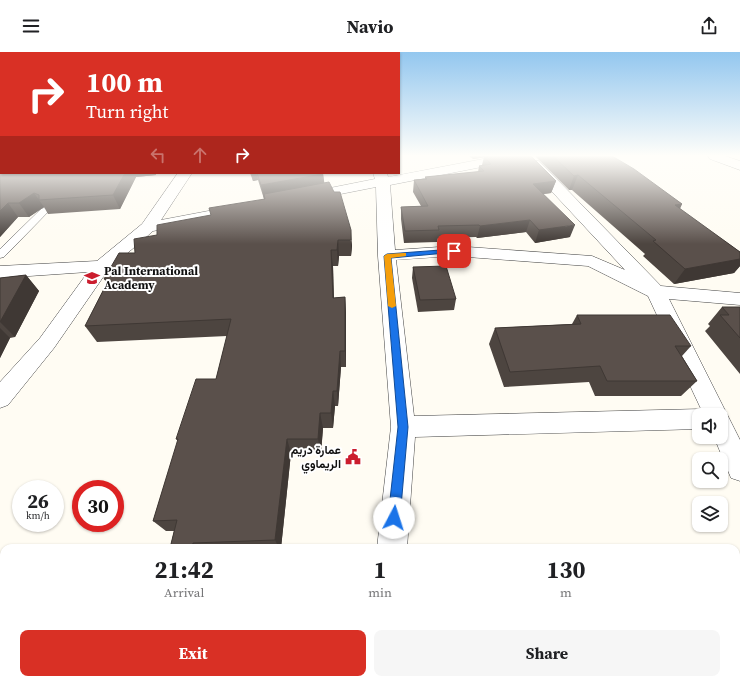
<!DOCTYPE html>
<html lang="en">
<head>
<meta charset="utf-8">
<style>
  body { margin:0; font-family:"Source Serif 4",Vazirmatn,serif; background:#f6f6f6; color:#202124; height:100vh; display:flex; flex-direction:column; font-size:15px; white-space:nowrap }
  * { box-sizing:border-box; margin:0 }
  p { font-size:13px; color:#757577 }
  .icon { flex:none; width:22px; height:22px; fill:none; stroke:currentColor; stroke-width:2; stroke-linecap:round; stroke-linejoin:round }
  .map { position:relative; flex:1; overflow:hidden }
  .drawer { position:absolute; left:0px; top:492px; width:740px; height:140px; display:flex; flex-direction:column; background:#fff; border-radius:12px 12px 0 0; box-shadow:0 1px 3px #0004 }
  .drawer>* { flex:none }
  .guide { position:absolute; left:0px; top:0px; width:400px; height:122px; box-shadow:0 1px 3px #0004; background:#d93025; color:#fff; overflow:hidden }
  .fabs { position:absolute; left:692px; top:356px; display:grid; gap:8px }
  .fabs a { display:grid; place-items:center; width:36px; height:36px; border-radius:8px; background:#fff; box-shadow:0 1px 3px #0004; font-size:20px }
  .speed { position:absolute; left:12px; top:428px; display:flex; gap:8px; font-size:20px; font-weight:700; text-align:center }
  .speed>* { display:grid; place-content:center; width:52px; height:52px; border-radius:50%; background:#fff; box-shadow:0 1px 3px #0004; line-height:1 }
  .speed small { font-size:10px; font-weight:400 }
  .speed .limit { border:6px solid #d22; background:#fff; color:#111 }
  .pin { position:absolute; display:grid; place-items:center; width:34px; height:34px; color:#fff; margin:-17px; border-radius:8px; box-shadow:0 2px 6px #0006 }
  .me { position:absolute; width:44px; margin:-22px; rotate:5deg; stroke-linejoin:round; filter:drop-shadow(0 0 3px #0008) }
  .turn { display:flex; align-items:center; gap:14px; height:84px; padding:0 20px; font-size:18px }
  .turn .icon { width:52px; height:52px; stroke-width:2.5 }
  .turn b { display:block; font-size:28px; line-height:34px }
  .lanes { display:flex; align-items:center; height:38px; padding:0 20px; background:#0003; justify-content:center; gap:20px; direction:ltr }
  .lanes .off { opacity:.35 }
  .eta { display:flex; justify-content:space-evenly; align-items:center; height:68px; text-align:center }
  .eta b { font-size:24px; font-weight:700; line-height:28px }
  .primary-button { display:flex; gap:8px; margin-top:auto; padding:8px 20px }
  .primary-button a { flex:1; height:46px; border-radius:8px; background:#d93025; color:#fff; font-size:16px; font-weight:700; line-height:46px; text-align:center }
  .primary-button a+a { background:#f6f6f6; color:#202124 }
  header { display:flex; justify-content:space-between; align-items:center; height:52px; padding:0 20px; background:#fff; font-size:18px; font-weight:700 }
  .map>svg:first-child { display:block }
  .lines { fill:none; stroke-linecap:round; stroke-linejoin:round }
  .service-casing { stroke:#434343; stroke-width:1 }
  .minor-casing { stroke:#434343; stroke-width:1 }
  .service { fill:#fff; fill-rule:evenodd }
  .minor { fill:#fff; fill-rule:evenodd }
  .wall { fill:#4d4540 }
  .shaded-wall { fill:#3f3834 }
  .building { fill:#5a504b; stroke:#3f3834 }
  .route { fill:#1a73e8; stroke:#114b97 }
  .slow { fill:#f59e0b }
  .labels { text-anchor:middle; stroke-width:4; stroke-linejoin:round; paint-order:stroke }
  .poi-label { font-size:12px; font-weight:bold; fill:#101010; stroke:#fff; text-anchor:start }
</style>
</head>
<body>
<header><svg class="icon" aria-label="menu" viewBox="0 0 24 24"><path d="M4 6h16M4 12h16M4 18h16"/></svg>Navio<svg class="icon" aria-label="share" viewBox="0 0 24 24"><path d="M12 15V3M7 8l5-5 5 5M5 13v7h14v-7"/></svg></header>
<div class="map">
<svg width="740" height="632" viewBox="0 0 740 632">
  <rect width="100%" height="100%" fill="#fffcf3"/>
  <g class="lines">
    <defs>
      <polygon id="service" points="44,156 47,157 48,159 47,161 4,205 0,206 0,197 41,157"/>
      <g id="minor">
        <rect x="0" y="104" width="1" height="4"/>
        <path d="M499,104H523L521,107L517,108L390,133L395,198L454,194L592,204L625,218L529,115L527,112L529,109H539L661,234L740,241V253L669,247L740,388V429L731,426L714,385H721V363H699V377L415,385L407,496H377L391,375L378,204L376,135L305,149L300,148L298,145L300,142L375,127L373,121H387L388,125ZM454,204L588,214L648,244L701,357L414,364L396,208Z"/>
        <polygon points="708,104 725,104 740,109 740,118 710,107"/>
        <polygon points="178,121 192,121 161,168 240,153 245,155 248,158 245,161 240,163 153,179 108,218 54,296 8,353 0,356 0,330 40,286 88,220 0,226 0,214 97,209 142,172"/>
        <polygon points="4,525 4,557 0,558 0,526"/>
        <rect x="361" y="628" width="36" height="4"/>
      </g>
    </defs>
    <use href="#service" class="service-casing"/>
    <use href="#minor" class="minor-casing"/>
    <use href="#service" class="service"/>
    <use href="#minor" class="minor"/>
  </g>
  <g class="wall">
    <polygon points="469,104 531,104 556,129 551,141 543,142 570,185 535,191 526,180 477,186 476,185 438,186 437,190 404,191 401,167 401,155 421,154 413,140 414,128 425,127 425,125 478,120 479,114 482,113 484,105 473,107"/>
    <polygon points="535,104 612,104 682,152 680,157 740,200 740,214 734,221 674,232 643,204 645,202 572,138 569,138"/>
    <polygon points="0,110 156,123 136,125 120,157 48,162 44,155 29,165 18,165 0,185"/>
    <polygon points="250,121 323,121 324,131 334,140 340,140 352,194 351,204 339,204 338,214 333,214 334,246 345,245 346,262 346,315 341,315 338,354 335,354 333,376 323,376 321,401 291,401 281,496 170,496 174,479 166,479 153,469 178,389 176,387 216,327 227,284 97,290 85,274 107,231 104,227 157,183 211,163 265,147 264,147 258,128 253,129"/>
    <polygon points="413,215 456,247 454,258 418,260 412,226"/>
    <polygon points="26,223 39,239 15,285 10,286 0,306 0,226"/>
    <polygon points="722,255 740,255 740,322 705,279 710,274 708,272"/>
    <polygon points="577,263 691,294 682,304 697,329 681,344 595,344 589,330 504,335 489,292 495,276 572,272"/>
  </g>
  <g class="shaded-wall">
    <polygon points="474,104 493,104 473,107"/>
    <polygon points="125,121 156,121 156,123 136,125 120,157 113,143"/>
    <polygon points="251,121 256,121 258,128 253,129"/>
    <polygon points="323,122 325,135 264,142 265,147 264,147 261,133"/>
    <polygon points="578,123 572,138 569,138 574,124"/>
    <polygon points="556,129 551,141 529,144 533,132"/>
    <polygon points="34,141 44,155 29,165 19,151"/>
    <polygon points="8,151 18,165 0,185 0,159"/>
    <polygon points="682,152 673,167 675,153"/>
    <polygon points="530,168 526,180 477,186 480,174"/>
    <polygon points="575,173 570,185 535,191 539,178"/>
    <polygon points="351,178 352,194 351,204"/>
    <polygon points="338,188 339,204 338,214 337,198"/>
    <polygon points="331,198 333,214 334,262 333,246"/>
    <polygon points="740,207 740,214 734,221 674,232 685,217"/>
    <polygon points="26,223 39,239 15,285 0,270"/>
    <polygon points="345,245 346,262 346,315 345,299"/>
    <polygon points="0,276 10,286 0,306"/>
    <polygon points="340,299 341,315 338,354 337,339"/>
    <polygon points="333,339 335,354 333,376 331,361"/>
    <polygon points="320,361 323,376 321,401 318,387"/>
    <polygon points="287,387 291,401 281,496 279,496 275,488"/>
    <polygon points="193,491 200,496 192,496"/>
    <polygon points="96,628 116,628 115,632 94,632"/>
    <polygon points="264,628 272,628 271,632 263,632"/>
  </g>
  <g class="building">
    <polygon points="492,104 531,104 556,129 533,132 575,173 539,178 530,168 480,174 479,173 438,174 439,178 405,179 401,155 428,154 414,128 427,127 425,125 484,119 479,114 491,112 484,105"/>
    <polygon points="553,104 612,104 634,117 682,152 675,153 740,200 740,207 685,217 653,189 656,188 578,123 574,124"/>
    <polygon points="0,110 1,110 1,121 125,121 113,143 39,148 39,143 34,141 19,151 8,151 0,159"/>
    <polygon points="257,121 323,121 323,122 261,133"/>
    <polygon points="329,130 334,140 340,140 351,178 351,188 338,188 337,198 331,198 333,246 345,245 345,299 340,299 337,339 333,339 331,361 320,361 318,387 287,387 275,488 193,491 192,496 170,496 177,468 153,469 178,387 176,387 196,327 216,327 231,267 85,274 109,227 104,227 119,201 135,201 134,187 157,183 157,173 211,163 209,156 265,147 264,142"/>
    <polygon points="446,214 456,247 420,248 413,215"/>
    <polygon points="26,223 0,270 0,226"/>
    <polygon points="722,255 740,255 740,286 720,263 729,263"/>
    <polygon points="577,263 670,263 691,294 675,294 697,329 607,329 600,314 510,320 495,276 581,272"/>
    <polygon points="10,628 96,628 94,632 8,632"/>
    <polygon points="158,628 264,628 263,632 157,632"/>
  </g>
  <linearGradient id="sky" x2="0" y2="1"><stop stop-color="#93c7ef"/><stop offset="0.54" stop-color="#fffefa"/><stop offset="1" stop-color="#fffefa" stop-opacity="0"/></linearGradient>
  <rect width="740" height="192" fill="url(#sky)"/>
  <polygon class="route" points="454,197 457,197 457,200 391,206 408,375 400,466 399,470 394,472 390,470 388,466 398,375 384,204 387,202"/>
  <polygon class="slow" points="404,201 406,201 406,204 391,206 396,254 392,256 388,254 384,204 387,202"/>
  <defs>
    <symbol id="school-bare" viewBox="-9 -9 18 18"><path d="M0-5L7-2L0 1L-7-2ZM-4 1L0 2.5L4 1V4Q0 6-4 4Z" fill="#cb1d2e" stroke="#fff" stroke-width="2.5" paint-order="stroke"/></symbol>
    <symbol id="civic-bare" viewBox="-9 -9 18 18"><path d="M-.6-6.5H3V-4.5H.6V-3L4-1V1h2V6H-6V1h2V-1L-.6-3ZM-1.2 2.5V6h2.4V2.5Z" fill="#cb1d2e" stroke="#fff" stroke-width="2.5" paint-order="stroke"/></symbol>
  </defs>
  <g fill-rule="evenodd">
    <use href="#school-bare" x="81" y="215" width="22" height="22"/>
    <use href="#civic-bare" x="342" y="394" width="22" height="22"/>
  </g>
  <g class="labels">
    <g class="poi-label">
      <text x="104" y="223">Pal International<tspan x="104" dy="14">Academy</tspan></text>
      <text x="341" y="402" text-anchor="end">عمارة دريم<tspan x="341" dy="14">الريماوي</tspan></text>
    </g>
  </g>
</svg>
<div class="fabs">
<a><svg class="icon" aria-label="sound" viewBox="0 0 24 24"><path d="M4 9h4l5-4v14l-5-4H4zM17 9q2 3 0 6"/></svg></a>
<a><svg class="icon" aria-label="search" viewBox="0 0 24 24"><circle cx="10" cy="10" r="6"/><path d="M15 15l6 6"/></svg></a>
<a><svg class="icon" aria-label="layers" viewBox="0 0 24 24"><path d="M12 4l9 5-9 5-9-5zM3 14l9 5 9-5"/></svg></a>
</div>
<div class="speed"><div>26<small>km/h</small></div><div class="limit">30</div></div>
<div class="pin" style="left:454px;top:199px;background:#d93025"><svg class="icon" aria-label="arrive" viewBox="0 0 24 24"><path d="M6 21V4h12l-3 4 3 4H6"/></svg></div>
<svg class="me" style="left:394px;top:466px" viewBox="-20 -20 40 40"><circle r="19" fill="#fff"/><path d="M0-13L10 11 0 6-10 11z" fill="#1a73e8"/></svg>
<div class="guide">
<div class="turn"><svg class="icon" aria-label="right" viewBox="0 0 24 24"><path d="M7 20v-9h11M14 6l5 5-5 5"/></svg><div><b>100 m</b>Turn right</div></div>
<div class="lanes"><svg class="icon off" aria-label="left" viewBox="0 0 24 24"><path d="M17 20v-9H6M10 6l-5 5 5 5"/></svg><svg class="icon off" aria-label="ahead" viewBox="0 0 24 24"><path d="M12 20V5M6 11l6-6 6 6"/></svg><svg class="icon" aria-label="right" viewBox="0 0 24 24"><path d="M7 20v-9h11M14 6l5 5-5 5"/></svg></div>
</div>
<section class="drawer">
<div class="eta">
<div><b>21:42</b><p>Arrival</p></div>
<div><b>1</b><p>min</p></div>
<div><b>130</b><p>m</p></div>
</div>
<div class="primary-button"><a>Exit</a><a>Share</a></div>
</section>
</div>
</body>
</html>
